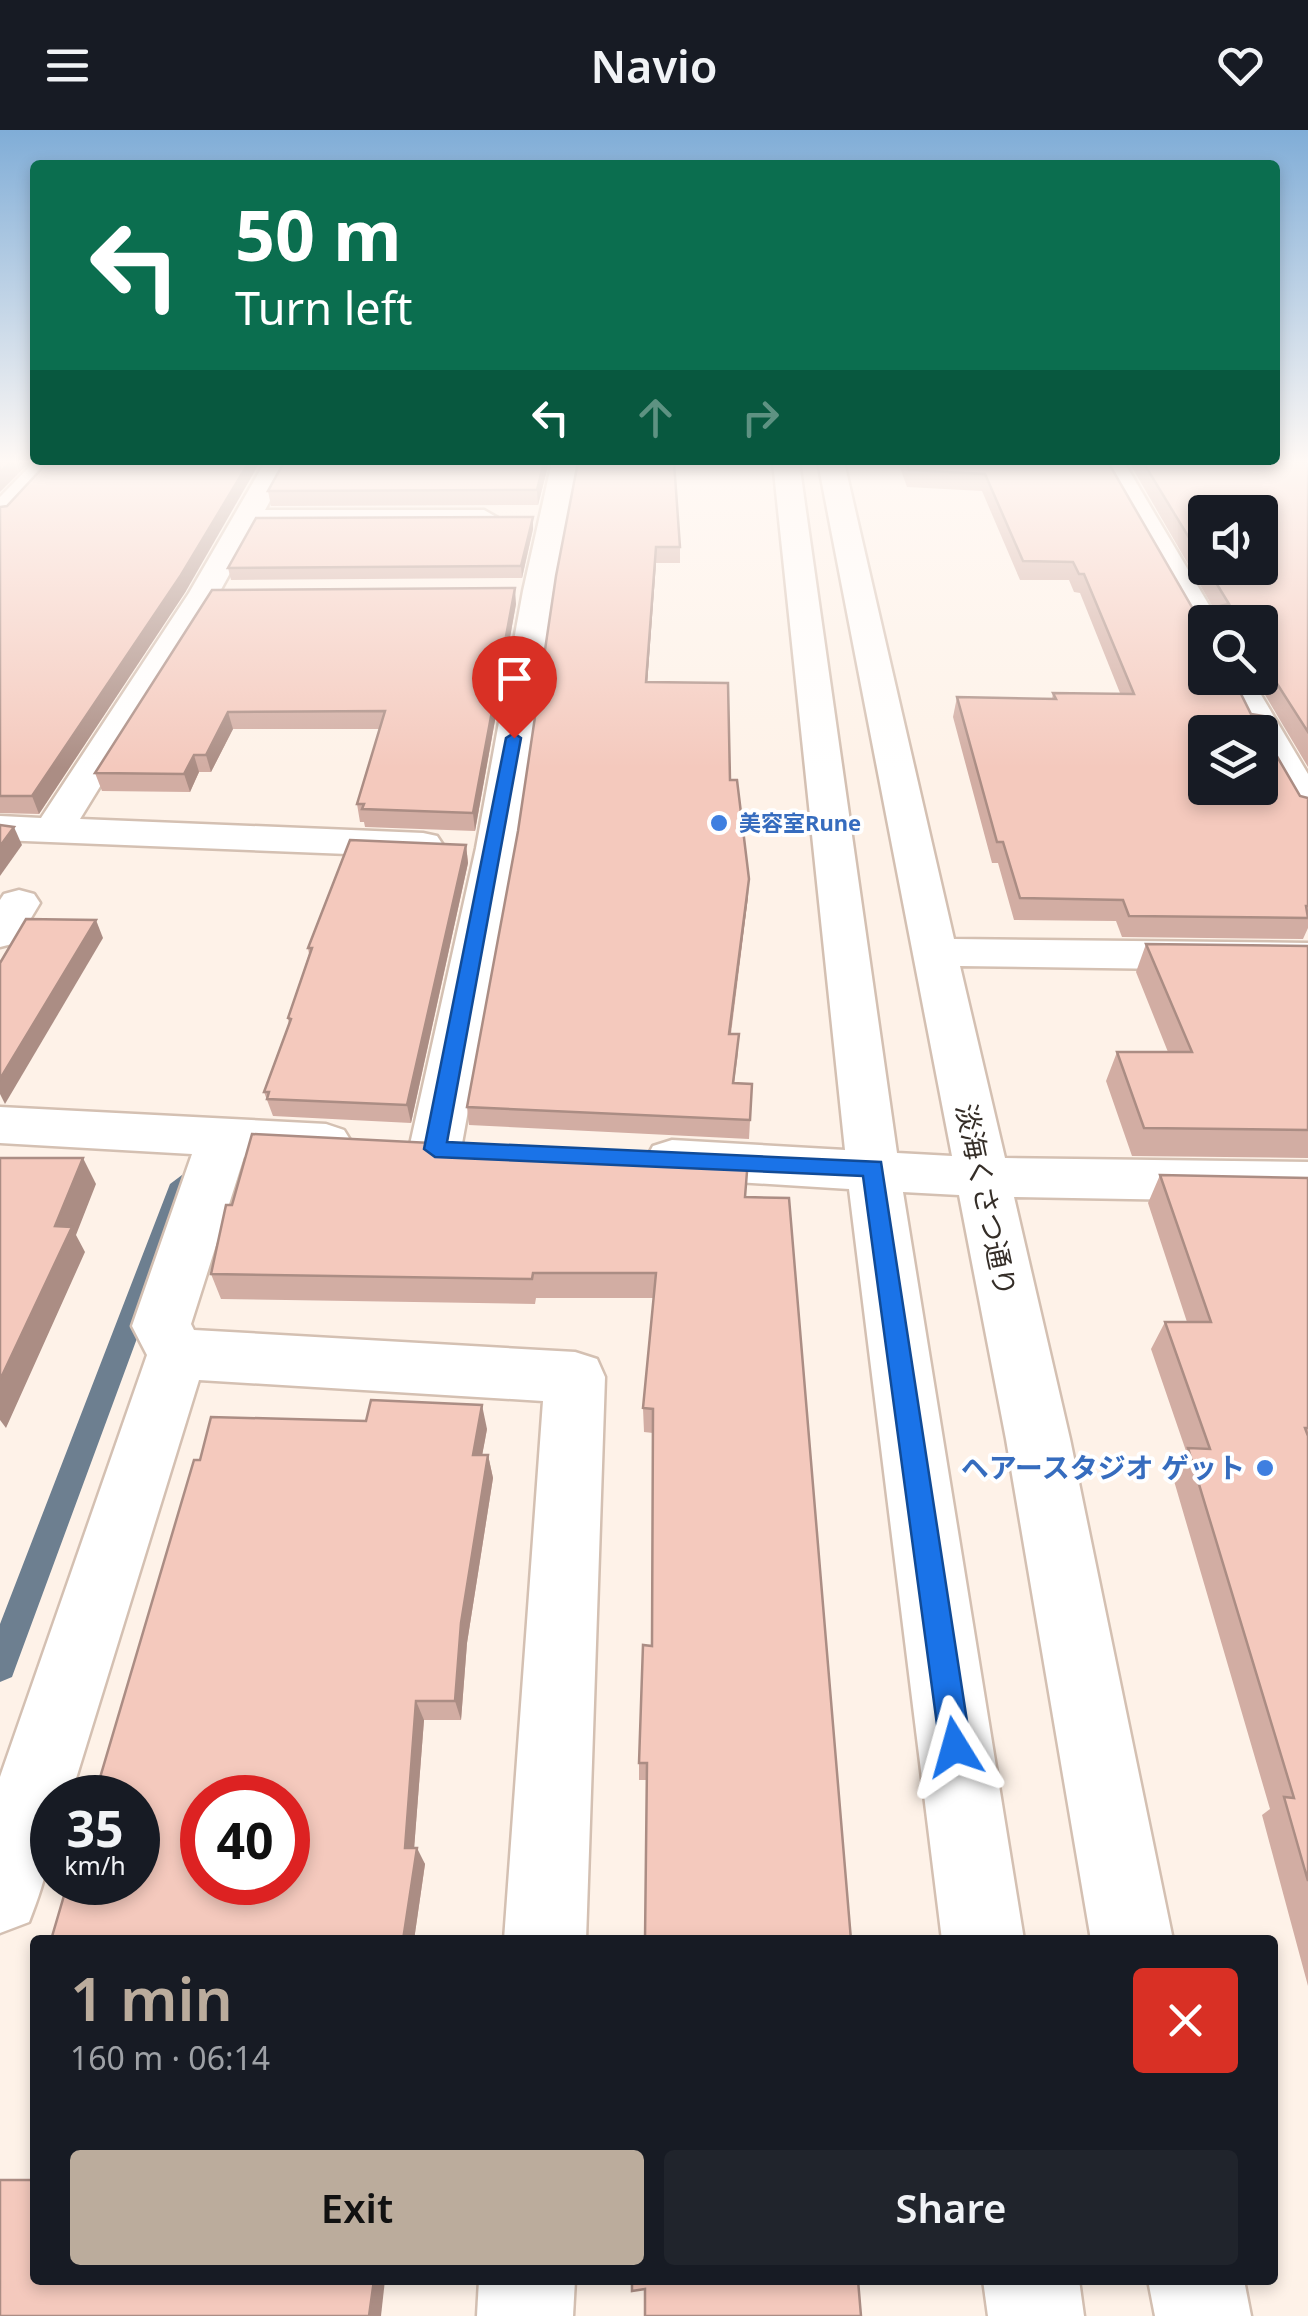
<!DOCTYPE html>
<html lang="en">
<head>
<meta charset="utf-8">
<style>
  body { margin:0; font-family:"Noto Sans","Noto Sans JP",sans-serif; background:#20242c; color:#f1f3f6; height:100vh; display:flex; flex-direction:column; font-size:38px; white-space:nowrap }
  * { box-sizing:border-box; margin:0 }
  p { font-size:32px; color:#9ea1a6 }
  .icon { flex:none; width:55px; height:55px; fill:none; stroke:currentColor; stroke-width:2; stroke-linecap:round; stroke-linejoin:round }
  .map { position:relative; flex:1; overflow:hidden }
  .panel { position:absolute; left:30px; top:1805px; width:1248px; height:350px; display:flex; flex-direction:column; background:#171b24; border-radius:10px; box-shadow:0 5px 15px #0003 }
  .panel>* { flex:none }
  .hud { position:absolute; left:30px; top:30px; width:1250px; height:305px; border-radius:10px; box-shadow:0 5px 15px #0003; background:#0b6e4f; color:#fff; overflow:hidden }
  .buttons { position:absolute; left:1188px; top:365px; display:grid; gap:20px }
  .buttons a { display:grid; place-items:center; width:90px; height:90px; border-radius:10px; background:#171b24; box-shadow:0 5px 15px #0003; font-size:50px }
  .speed { position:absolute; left:30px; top:1645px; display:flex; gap:20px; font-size:50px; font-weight:700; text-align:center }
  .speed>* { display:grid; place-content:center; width:130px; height:130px; border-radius:50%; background:#171b24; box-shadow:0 5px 15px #0003; line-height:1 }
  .speed small { font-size:25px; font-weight:400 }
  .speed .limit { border:15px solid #d22; background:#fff; color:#111 }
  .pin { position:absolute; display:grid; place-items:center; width:85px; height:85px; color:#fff; margin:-102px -42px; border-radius:50% 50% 50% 0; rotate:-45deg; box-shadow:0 0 10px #0007 }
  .pin .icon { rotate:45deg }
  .me { position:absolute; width:110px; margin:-55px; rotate:352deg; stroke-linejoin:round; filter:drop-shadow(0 0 8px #0008) }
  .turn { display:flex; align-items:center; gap:35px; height:210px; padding:0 40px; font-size:45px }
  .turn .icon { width:130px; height:130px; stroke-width:2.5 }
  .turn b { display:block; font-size:70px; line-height:85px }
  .lanes { display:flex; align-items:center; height:95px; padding:0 40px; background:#0003; justify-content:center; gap:50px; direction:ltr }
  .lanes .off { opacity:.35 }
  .round { display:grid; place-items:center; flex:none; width:105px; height:105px; border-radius:10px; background:#20242c }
  .headline { display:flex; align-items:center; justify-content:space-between; height:170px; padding:0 40px }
  h1 { font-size:60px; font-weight:600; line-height:75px; color:#bbac9c }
  .cta { display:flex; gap:20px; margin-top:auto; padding:20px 40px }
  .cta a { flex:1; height:115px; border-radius:10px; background:#bbac9c; color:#111; font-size:40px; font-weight:600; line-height:115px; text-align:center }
  .cta a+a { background:#20242c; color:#f1f3f6 }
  header { display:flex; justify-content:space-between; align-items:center; height:130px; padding:0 40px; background:#171b24; font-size:45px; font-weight:600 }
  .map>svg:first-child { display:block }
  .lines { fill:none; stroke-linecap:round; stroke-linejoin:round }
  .stream { fill:#6d7f90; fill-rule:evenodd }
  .minor-casing { stroke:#d4c0b2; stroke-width:5 }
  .minor { fill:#fff; fill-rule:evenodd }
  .wall { fill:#d2ada3; fill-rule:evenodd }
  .shaded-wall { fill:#ab8d84 }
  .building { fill:#f4c9bd; stroke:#ab8d84; stroke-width:2.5; fill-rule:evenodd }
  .route { fill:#1a73e8; stroke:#114b97; stroke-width:2.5 }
  .shop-dot { fill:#3f7fe0; stroke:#fff; stroke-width:4 }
  .labels { text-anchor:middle; stroke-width:8; stroke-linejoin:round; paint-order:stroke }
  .far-shop-label { font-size:22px; font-weight:bold; fill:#366cbe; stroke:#fff; text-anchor:start }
  .street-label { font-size:28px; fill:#352e28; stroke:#fff }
  .shop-label { font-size:28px; font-weight:bold; fill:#366cbe; stroke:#fff; text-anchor:end }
</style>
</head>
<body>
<header><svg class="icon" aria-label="menu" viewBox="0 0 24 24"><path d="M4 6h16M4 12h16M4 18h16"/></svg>Navio<svg class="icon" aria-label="heart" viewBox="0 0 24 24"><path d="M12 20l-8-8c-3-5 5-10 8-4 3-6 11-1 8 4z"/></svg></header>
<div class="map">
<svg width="1308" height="2186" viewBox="0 0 1308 2186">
  <rect width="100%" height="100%" fill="#fef2e8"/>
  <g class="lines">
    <polygon class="stream" points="182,1045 194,1054 16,1536 12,1547 0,1552 0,1494 170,1054"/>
    <defs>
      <g id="minor">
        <polygon points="34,332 62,332 10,389 0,391 0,367"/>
        <polygon points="265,332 291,332 265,380 484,380 498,388 484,396 256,396 219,463 80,689 423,703 437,706 443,715 437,724 423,727 0,710 0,686 41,688 189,463"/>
        <polygon points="552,332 578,332 553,461 516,718 461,1019 453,1032 435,1038 417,1032 409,1019 476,718 523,461"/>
        <polygon points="773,332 799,332 897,1023 952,1026 818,332 844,332 954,809 1308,813 1308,841 960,836 1005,1028 1308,1032 1308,1072 1014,1067 1070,1309 1173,1810 1091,1810 1006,1309 959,1065 903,1062 1024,1810 942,1810 849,1059 672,1048 653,1042 646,1029 653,1016 672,1010 845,1020"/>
        <polygon points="1098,332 1124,332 1219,492 1205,492 1205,506 1194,503 1189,496"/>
        <path d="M1217,548H1251L1308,644V689L1294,685C1277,660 1260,633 1260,602H1247Z"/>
        <polygon points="19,760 34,764 40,773 16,813 0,817 0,770 4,764"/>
        <path d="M0,977L326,994L344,1000L352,1013L344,1026L326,1032L244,1027L191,1194L194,1200L575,1222L597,1229L605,1247L586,1810H504L543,1271L199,1250L70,1668H52C52,1721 49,1741 29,1792L0,1803V1647L147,1225L132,1196L192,1024L0,1013Z"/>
        <polygon points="479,2150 575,2150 573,2186 477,2186"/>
        <polygon points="983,2150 1079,2150 1084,2186 988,2186"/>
        <polygon points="1148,2150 1244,2150 1251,2186 1155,2186"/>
      </g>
    </defs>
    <use href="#minor" class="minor-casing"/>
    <use href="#minor" class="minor"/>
  </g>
  <g class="wall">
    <polygon points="284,332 549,332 538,375 271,376 268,361"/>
    <polygon points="578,332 680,417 680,433 656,433 647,552 730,650 748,767 731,904 738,923 734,953 752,954 749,1009 469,995 467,977 518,701"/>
    <path d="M898,332H1108L1197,486L1211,489L1214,479L1129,332H1308V637L1255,548H1260V492H1205L1251,584L1300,666L1308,668V798L1303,809L1122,807L1116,791L1014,790L998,733H992L953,587L957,567L1052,569L1053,563H1120L1080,463L1074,462L1069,450H1020L982,361L907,357ZM1205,382L1260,438H1205Z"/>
    <polygon points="0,377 186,461 39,684 0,683"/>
    <polygon points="533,387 533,399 522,448 231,450 228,438"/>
    <polygon points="212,460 516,474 475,701 365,697 364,692 360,692 357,674 380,599 233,599 211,642 199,642 190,662 102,661 95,643"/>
    <polygon points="466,715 468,733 411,993 273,986 264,962 289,894 288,888 309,824 308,818"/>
    <polygon points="1146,814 1308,816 1308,1028 1132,1026 1106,951 1117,922 1168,922 1136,842"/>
    <polygon points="748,1029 647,1650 639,1650 639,1633 652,1516 653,1303 644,1302 643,1278 654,1168 536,1168 535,1174 221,1169 211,1144"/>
    <polygon points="1160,1045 1308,1048 1308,1856 1262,1685 1270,1679 1172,1344 1186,1321 1151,1219 1165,1192 1187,1192 1148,1073"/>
    <polygon points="487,1299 482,1325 488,1325 493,1348 467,1513 461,1590 424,1590 414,1718 425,1734 414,1810 51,1810"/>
  </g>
  <g class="shaded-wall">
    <polygon points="10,332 30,332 0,362 0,342"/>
    <polygon points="249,332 260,332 186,461 39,684 32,666"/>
    <polygon points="544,332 549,332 538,375 537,360"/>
    <polygon points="533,387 533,399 522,448 521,436"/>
    <polygon points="656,417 656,433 646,569 646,552"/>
    <polygon points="515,458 516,474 475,701 473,683"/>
    <polygon points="228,582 233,599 211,642 206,625"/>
    <polygon points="194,625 199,642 190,662 184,644"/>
    <polygon points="14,697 22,715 0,746 0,716"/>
    <polygon points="466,715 468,733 411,993 407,975"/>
    <polygon points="749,749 748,767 728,922 729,904"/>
    <polygon points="96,790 103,808 5,974 0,964 0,949"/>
    <polygon points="83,1028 96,1054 76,1105 85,1122 6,1298 0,1290 0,1250 55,1096"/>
    <polygon points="482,1275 487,1299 478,1348 473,1325"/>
    <polygon points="488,1325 493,1348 467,1513 461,1590 455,1571 461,1493"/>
    <polygon points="416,1571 424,1590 413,1733 405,1718"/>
    <polygon points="417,1718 425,1734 414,1810 403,1810"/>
    <polygon points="374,2150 385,2150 381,2186 369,2186"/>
  </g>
  <g class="building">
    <polygon points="0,332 10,332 0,342"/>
    <polygon points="48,332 249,332 181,445 32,666 0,666 0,377 7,376"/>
    <polygon points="284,332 544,332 537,360 268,361"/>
    <polygon points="578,332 674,332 680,417 656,417 646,552 728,553 730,650 737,650 749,749 729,904 739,904 733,953 752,954 750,990 467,977 518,701 556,446"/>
    <path d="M906,332H1108L1197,486L1214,490L1215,477L1229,474L1207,438H1260V382H1205V434L1143,332H1308V602L1260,527V492H1205V548H1233L1251,584L1264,586L1271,616L1300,666L1308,668V776H1306L1308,788L1129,786L1123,770L1020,768L1003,712H997L957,567L1056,569L1053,563L1134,564L1084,444H1079L1073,432L1023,431L985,344L909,340ZM1205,602H1260V658H1205Z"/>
    <polygon points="533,387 521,436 228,438 256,388"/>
    <polygon points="515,458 473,683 362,679 364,674 357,674 385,581 228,582 206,625 194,625 184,644 95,643 212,460"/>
    <polygon points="0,695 14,697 0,716"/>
    <polygon points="350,710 466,715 407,975 267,969 269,962 264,962 291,889 288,888 312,818 308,818"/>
    <polygon points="26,789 96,790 0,949 0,833"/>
    <polygon points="1146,814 1308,816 1308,1000 1144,998 1117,922 1192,922"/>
    <polygon points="252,1004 748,1029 745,1067 789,1068 851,1810 645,1810 647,1633 639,1633 643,1515 652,1516 653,1279 643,1278 656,1143 533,1143 532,1149 211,1144 226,1075 232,1075"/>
    <polygon points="0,1028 83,1028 55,1096 72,1097 0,1250"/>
    <polygon points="1160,1045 1308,1048 1308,1298 1305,1298 1308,1306 1308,1751 1284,1667 1294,1668 1188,1318 1210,1319 1165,1192 1211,1192"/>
    <path d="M371,1270L482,1275L473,1325H488L461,1493L455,1571H416L405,1718H417L403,1810H51L68,1752H138V1668H94L194,1330H200L211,1287L366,1291ZM202,1668H288V1752H202Z"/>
    <polygon points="0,2050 35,2050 35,2150 374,2150 369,2186 0,2186"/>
    <polygon points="632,2150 858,2150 861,2186 645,2186 645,2159 632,2161"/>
  </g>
  <linearGradient id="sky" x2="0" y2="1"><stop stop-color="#80add7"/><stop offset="0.52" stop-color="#fff9f5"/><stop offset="1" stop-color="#fff9f5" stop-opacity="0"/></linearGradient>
  <rect width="1308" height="638" fill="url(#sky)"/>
  <polygon class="route" points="514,603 521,608 447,1012 881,1032 971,1617 966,1628 955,1633 944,1628 940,1617 863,1046 435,1027 424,1019 506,608"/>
  <g class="shop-dot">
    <circle cx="719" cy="693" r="10"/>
    <circle cx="1265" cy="1338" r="10"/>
  </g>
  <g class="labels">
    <g class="far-shop-label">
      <text x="739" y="701">美容室Rune</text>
    </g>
    <g class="street-label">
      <text transform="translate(986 1070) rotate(78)" y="10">淡海くさつ通り</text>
    </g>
    <g class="shop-label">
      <text x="1245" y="1348">ヘアースタジオ ゲット</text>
    </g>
  </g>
</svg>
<div class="buttons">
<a><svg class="icon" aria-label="sound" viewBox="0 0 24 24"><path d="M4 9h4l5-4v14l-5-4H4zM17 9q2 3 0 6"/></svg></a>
<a><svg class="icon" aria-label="search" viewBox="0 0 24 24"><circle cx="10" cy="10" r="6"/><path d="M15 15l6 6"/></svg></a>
<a><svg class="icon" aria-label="layers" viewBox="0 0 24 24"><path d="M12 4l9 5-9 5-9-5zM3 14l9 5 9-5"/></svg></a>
</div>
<div class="speed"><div>35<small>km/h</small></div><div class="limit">40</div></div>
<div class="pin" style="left:514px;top:608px;background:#d93025"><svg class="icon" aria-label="arrive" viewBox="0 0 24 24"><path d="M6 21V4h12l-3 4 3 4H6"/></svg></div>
<svg class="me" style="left:955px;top:1617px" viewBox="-20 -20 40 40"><path d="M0-17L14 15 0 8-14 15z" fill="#1a73e8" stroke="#fff" stroke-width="4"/></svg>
<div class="hud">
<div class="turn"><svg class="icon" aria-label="left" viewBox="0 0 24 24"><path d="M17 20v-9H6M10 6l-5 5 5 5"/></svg><div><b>50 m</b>Turn left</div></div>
<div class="lanes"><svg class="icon" aria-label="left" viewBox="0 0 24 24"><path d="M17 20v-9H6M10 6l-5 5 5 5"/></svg><svg class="icon off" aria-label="ahead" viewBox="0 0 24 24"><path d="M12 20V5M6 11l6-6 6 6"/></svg><svg class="icon off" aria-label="right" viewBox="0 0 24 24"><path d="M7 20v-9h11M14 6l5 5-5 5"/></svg></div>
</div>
<section class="panel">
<div class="headline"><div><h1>1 min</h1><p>160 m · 06:14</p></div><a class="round" style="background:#d93025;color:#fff"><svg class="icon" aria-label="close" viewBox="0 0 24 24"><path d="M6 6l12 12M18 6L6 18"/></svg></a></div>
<div class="cta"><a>Exit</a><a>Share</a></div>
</section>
</div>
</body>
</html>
